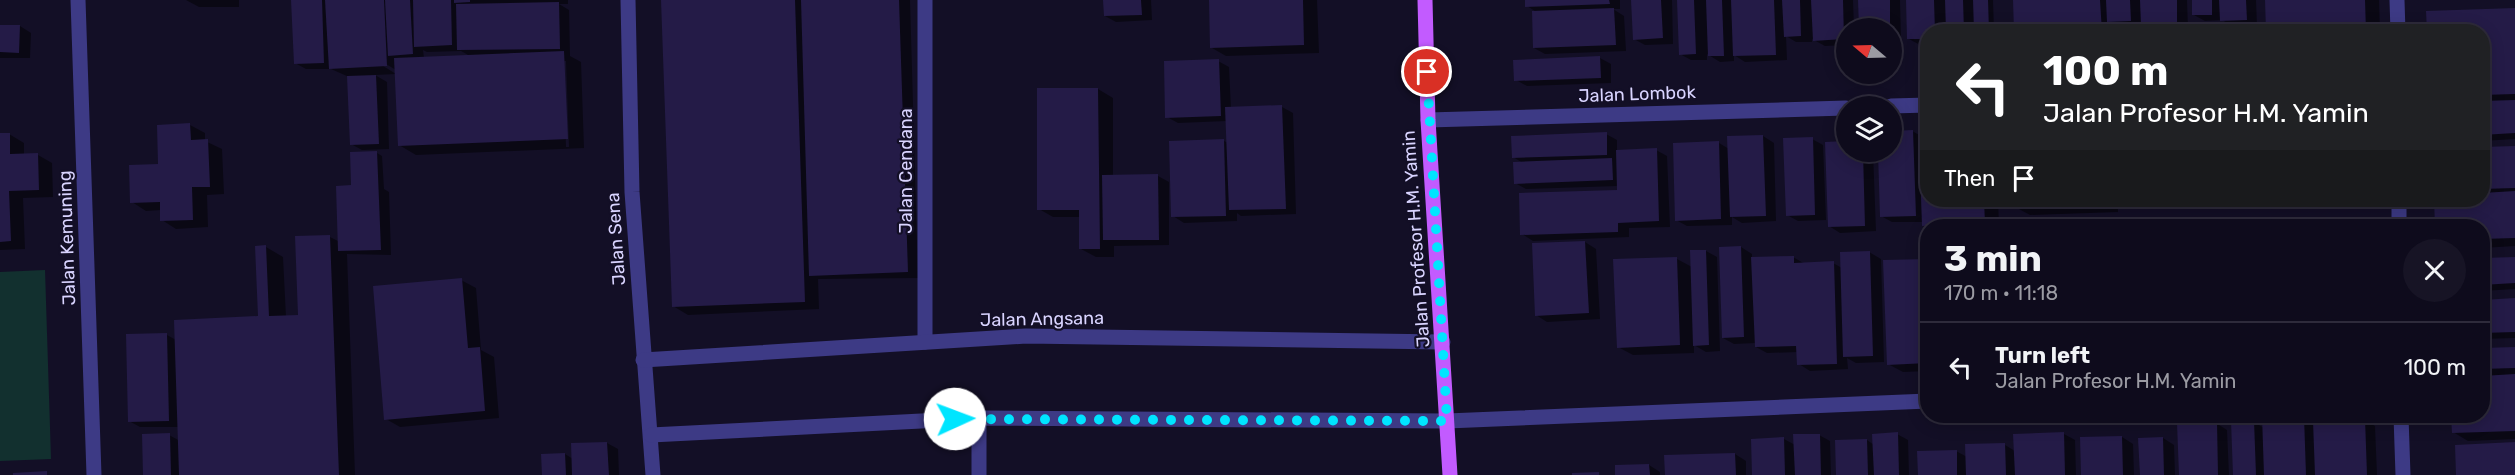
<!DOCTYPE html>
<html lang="en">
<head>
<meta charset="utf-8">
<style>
  body { margin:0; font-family:Rubik,sans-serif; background:#171425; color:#f1f3f6; height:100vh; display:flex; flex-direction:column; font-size:22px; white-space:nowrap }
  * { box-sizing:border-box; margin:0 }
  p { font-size:20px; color:#9b9ba3 }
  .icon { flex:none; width:33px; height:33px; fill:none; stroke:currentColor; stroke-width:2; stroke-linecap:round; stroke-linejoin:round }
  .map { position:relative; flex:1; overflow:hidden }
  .drawer { position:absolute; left:1920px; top:219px; width:570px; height:204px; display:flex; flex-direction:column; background:#0e0b1c; border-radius:24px; box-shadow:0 3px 15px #0003,0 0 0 2px #2e2b3b }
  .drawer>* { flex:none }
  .top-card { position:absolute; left:1920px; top:24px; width:570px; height:183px; border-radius:24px; box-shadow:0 3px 15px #0003,0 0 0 2px #2e2b3b; background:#202124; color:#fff; overflow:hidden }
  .needle { width:39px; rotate:289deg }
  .controls { position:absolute; left:1836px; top:18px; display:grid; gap:12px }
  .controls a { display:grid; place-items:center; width:66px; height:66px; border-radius:50%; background:#0e0b1c; box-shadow:0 3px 15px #0003,0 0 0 2px #2e2b3b; font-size:30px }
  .pin { position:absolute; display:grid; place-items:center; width:51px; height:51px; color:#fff; margin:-26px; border:3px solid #fff; border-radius:50%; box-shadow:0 2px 6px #0007 }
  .me { position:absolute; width:66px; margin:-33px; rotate:88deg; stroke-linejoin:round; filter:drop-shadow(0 0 4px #0008) }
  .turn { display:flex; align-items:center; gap:21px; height:126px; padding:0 24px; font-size:27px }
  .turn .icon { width:78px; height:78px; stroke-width:2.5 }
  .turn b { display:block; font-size:42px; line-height:51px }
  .then { display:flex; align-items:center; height:57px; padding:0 24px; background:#0003; gap:12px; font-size:22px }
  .round { display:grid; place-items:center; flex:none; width:63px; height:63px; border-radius:32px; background:#171425 }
  .overview { display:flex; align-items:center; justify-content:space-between; height:102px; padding:0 24px }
  h1 { font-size:36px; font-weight:700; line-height:45px }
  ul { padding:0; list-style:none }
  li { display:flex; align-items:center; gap:18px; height:90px; padding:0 24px; border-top:2px solid #2e2b3b }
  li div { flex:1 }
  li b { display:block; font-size:22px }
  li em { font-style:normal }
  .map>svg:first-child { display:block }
  .green { fill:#12302f }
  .shadow { fill:#0007; fill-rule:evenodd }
  .building { fill:#241b47 }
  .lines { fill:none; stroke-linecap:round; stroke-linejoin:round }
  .minor { stroke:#3d3a85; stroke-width:15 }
  .primary { stroke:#c25bff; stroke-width:15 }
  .route { stroke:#00e5ff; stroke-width:10; stroke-dasharray:0 18 }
  .labels { text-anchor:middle; stroke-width:4.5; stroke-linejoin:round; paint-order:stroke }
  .street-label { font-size:18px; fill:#d9d4ff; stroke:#130f26 }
</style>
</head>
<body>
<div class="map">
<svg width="2515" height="475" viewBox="0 0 2515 475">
  <rect width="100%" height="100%" fill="#130f26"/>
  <polygon class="green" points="45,270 51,459 0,461 0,272"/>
  <g class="shadow">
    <polygon points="186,0 239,0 239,7 199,7"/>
    <path d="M293,0H568V4H559L569,10L570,56L581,62L584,148L416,155L399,145L396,74L375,75L387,82L389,149L362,150L351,144L349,77L331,69H306L295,63ZM423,50L427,52L461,51L470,56L424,58ZM381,61L396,70V74L380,64ZM563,61H566L569,147H566Z"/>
    <polygon points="663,0 910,0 918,278 818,279 819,309 688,315 673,306"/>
    <polygon points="1105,0 1151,0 1152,20 1116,22 1105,16"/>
    <polygon points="1210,0 1317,0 1319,53 1226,56 1212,48"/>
    <polygon points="1526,0 1620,0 1620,9 1613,9 1624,16 1626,51 1545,54 1534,48 1538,13 1527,6"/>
    <polygon points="1633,0 1672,0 1673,44 1645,45 1634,39"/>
    <polygon points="1678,0 1853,0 1854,28 1846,28 1846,45 1825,46 1812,39 1812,42 1796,42 1786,36 1787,60 1745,62 1734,55 1734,61 1720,62 1707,54 1707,60 1691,60 1680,54"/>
    <polygon points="1859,0 1900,0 1901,39 1892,40 1892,28 1860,28"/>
    <polygon points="1907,0 1993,0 1994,32 1928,32 1928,45 1920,45 1909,39"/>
    <polygon points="2015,0 2187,0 2188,29 2153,30 2141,23 2141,27 2119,28 2112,23 2112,32 2016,32"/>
    <polygon points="2193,0 2256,0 2257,26 2233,26 2222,20 2205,21 2194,15"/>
    <polygon points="2267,0 2379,0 2380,32 2268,32"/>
    <polygon points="2515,9 2515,139 2482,141 2482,32"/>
    <polygon points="0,26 20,26 31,33 30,58 0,58"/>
    <polygon points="1600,58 1611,64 1611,83 1527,86 1516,80"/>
    <polygon points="1218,61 1229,67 1231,109 1282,107 1293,113 1296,214 1241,216 1237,213 1237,221 1184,223 1173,216 1224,141 1228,143 1227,121 1178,123 1167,117"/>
    <polygon points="1098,89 1113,98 1113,176 1158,176 1169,182 1169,245 1114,246 1114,257 1096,257 1081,249 1081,217 1053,217 1039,209"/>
    <polygon points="190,125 205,133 205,141 222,149 224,194 207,195 208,227 176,229 162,220 161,210 146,211 132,202"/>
    <polygon points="1912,131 1923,137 1928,200 1998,200 1999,226 1928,227 1923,222 1892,222 1881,216 1879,152 1892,152 1892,132"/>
    <polygon points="9,134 24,143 24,155 38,155 52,163 53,197 23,198 25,249 0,250 0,135"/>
    <polygon points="1606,134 1617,140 1617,151 1656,150 1667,156 1670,227 1629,228 1629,237 1533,241 1522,234 1619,191 1618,186 1526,189 1515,183 1523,163 1513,157"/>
    <polygon points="1763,136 1774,143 1776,221 1742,223 1732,217 1732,225 1687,226 1676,220 1719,143 1729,149"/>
    <polygon points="1812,139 1823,145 1826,220 1798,221 1787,215"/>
    <polygon points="1826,143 1846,143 1846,152 1873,152 1876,231 1840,233 1829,226"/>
    <polygon points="2515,147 2515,246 2482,248 2482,226 2437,226 2436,200 2482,200 2482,148"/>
    <polygon points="377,153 382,156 384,189 389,192 391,255 347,254 355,475 145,475 169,435 180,441 179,427 140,427 129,421 127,336 167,335 176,340 259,318 266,247 283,257 286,317 299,316 330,237 340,242 356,186"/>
    <polygon points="2019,200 2118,200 2118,212 2030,215 2019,209"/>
    <polygon points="2145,200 2219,200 2150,203"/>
    <polygon points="2286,200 2383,200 2383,201 2294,204"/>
    <polygon points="1585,242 1596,249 1600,319 1547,322 1536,315 1533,245"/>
    <polygon points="1741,247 1752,254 1752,258 1793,257 1805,264 1833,263 1842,268 1869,252 1881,259 1884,362 1856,363 1847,358 1848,369 1810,371 1799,364 1798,352 1767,353 1756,347 1756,343 1734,344 1723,338"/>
    <polygon points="1706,251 1717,257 1720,351 1706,352 1694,345 1694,353 1633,355 1618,347 1677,259 1692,267"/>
    <polygon points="2515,259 2515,289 2482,291 2482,260"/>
    <polygon points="1928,260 1928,371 1903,372 1888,364"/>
    <polygon points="461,280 476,288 481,350 494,357 499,418 400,427 386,419"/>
    <polygon points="2515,300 2515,338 2482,339 2482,301"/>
    <polygon points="2515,348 2515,439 2468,441 2453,432 2452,416 2482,416 2482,350"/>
    <polygon points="2264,416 2307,416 2314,422 2364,420 2375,426 2377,475 2234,475 2254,422 2264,428"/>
    <polygon points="2216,423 2227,430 2229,475 2180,475"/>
    <polygon points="1897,434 1908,440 1909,475 1837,475 1867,440 1874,445"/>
    <polygon points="2064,434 2075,440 2076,475 1920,475 1956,451 1967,457 2005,445 2015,451"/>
    <polygon points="1819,435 1830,441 1831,475 1754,475 1784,439 1795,445"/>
    <polygon points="2122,437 2133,444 2134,475 2083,475"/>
    <polygon points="2163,438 2174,445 2175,475 2141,475"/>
    <polygon points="607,443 618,449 619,475 544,475 565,454 573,459"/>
    <polygon points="1735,454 1746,461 1746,475 1666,475"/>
    <polygon points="1649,465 1660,472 1660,475 1616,475"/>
  </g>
  <g class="building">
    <polygon points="291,0 322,0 324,63 294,64"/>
    <polygon points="325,0 384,0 387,66 329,69"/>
    <polygon points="385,0 410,0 413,54 388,56"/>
    <polygon points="413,0 451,0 452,45 414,47"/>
    <polygon points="454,0 470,0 470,2 454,3"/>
    <polygon points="661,0 795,0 805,302 672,307"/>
    <polygon points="801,0 899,0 908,272 809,276"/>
    <polygon points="1103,0 1141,0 1142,15 1104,16"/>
    <polygon points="1209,0 1303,0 1304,45 1210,48"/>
    <polygon points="1525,0 1609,0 1610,4 1525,7"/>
    <polygon points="1631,0 1661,0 1663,38 1633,40"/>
    <polygon points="1677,0 1694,0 1696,54 1679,55"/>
    <polygon points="1706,0 1722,0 1724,56 1708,56"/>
    <polygon points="1731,0 1774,0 1776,55 1733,56"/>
    <polygon points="1782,0 1800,0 1801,36 1784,37"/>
    <polygon points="1811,0 1843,0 1844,39 1813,41"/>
    <polygon points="1858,0 1890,0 1890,28 1859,28"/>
    <polygon points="1906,0 1934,0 1935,32 1928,32 1928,39 1907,39"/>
    <polygon points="1945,0 1963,0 1964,32 1946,32"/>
    <polygon points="1973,0 1988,0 1989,32 1974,32"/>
    <polygon points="2013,0 2100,0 2102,32 2014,32"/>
    <polygon points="2106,0 2130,0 2131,21 2107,22"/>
    <polygon points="2140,0 2177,0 2177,24 2141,25"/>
    <rect x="2192" y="0" width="20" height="15"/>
    <polygon points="2219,0 2246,0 2247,20 2220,21"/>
    <polygon points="2265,0 2365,0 2366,32 2266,32"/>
    <polygon points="559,2 560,49 457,50 456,4"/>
    <polygon points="1614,8 1616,45 1533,48 1532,11"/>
    <polygon points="2515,8 2515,94 2482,95 2482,32 2427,32 2426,11"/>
    <polygon points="0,25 20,25 19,53 0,52"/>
    <polygon points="564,51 568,139 398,146 394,58"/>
    <polygon points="1600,56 1601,78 1514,81 1513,60"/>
    <polygon points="1219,59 1221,116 1165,118 1164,61"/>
    <polygon points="376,75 379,144 350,145 347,76"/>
    <polygon points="1037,88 1098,88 1100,249 1079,249 1079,210 1037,210"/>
    <polygon points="2515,100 2515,133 2482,135 2482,101"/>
    <polygon points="1282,105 1286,209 1229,210 1225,107"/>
    <polygon points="190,123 191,140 208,139 210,187 192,187 193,220 160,221 160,202 130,203 129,165 158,164 157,125"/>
    <polygon points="1913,130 1916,216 1880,217 1878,152 1892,152 1892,131"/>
    <polygon points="1607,132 1607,155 1512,158 1511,136"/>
    <polygon points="0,133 10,133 10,154 38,153 39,190 9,191 11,241 0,242"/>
    <polygon points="1763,135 1766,216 1730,217 1727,136"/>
    <polygon points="1813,137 1815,215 1786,216 1783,138"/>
    <polygon points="1224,139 1226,216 1171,217 1169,141"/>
    <polygon points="1919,140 1928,140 1928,200 1984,200 1985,223 1922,226"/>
    <polygon points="1719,141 1721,219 1675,221 1673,143"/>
    <polygon points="1846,141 1846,152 1863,152 1865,226 1828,227 1825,142"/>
    <polygon points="2515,146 2515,188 2482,189 2482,147"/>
    <polygon points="1657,148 1659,221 1618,223 1618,232 1520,235 1519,193 1617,190 1616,150"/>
    <polygon points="377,151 381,250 338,251 336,186 351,185 350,152"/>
    <polygon points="1612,158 1613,180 1514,184 1513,162"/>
    <polygon points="1158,174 1159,240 1103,240 1102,175"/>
    <polygon points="2515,191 2515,238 2482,239 2482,226 2435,226 2434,200 2482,200 2482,193"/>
    <polygon points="2017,200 2107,200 2108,206 2017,209"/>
    <polygon points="330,235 339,475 179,475 174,320 258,316 255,246 266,245 269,316 298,315 295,236"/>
    <polygon points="1585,241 1589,313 1535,316 1532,243"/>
    <polygon points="1741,246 1744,337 1722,338 1719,247"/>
    <polygon points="1690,250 1706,250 1709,345 1693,346"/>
    <polygon points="1870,251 1873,356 1843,357 1840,252"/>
    <polygon points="1794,256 1794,263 1834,261 1837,364 1797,365 1796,346 1755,347 1751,257"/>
    <polygon points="1677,257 1680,345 1617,348 1613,259"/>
    <polygon points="2515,257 2515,283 2482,285 2482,258"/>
    <polygon points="1928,259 1928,363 1887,365 1883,260"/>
    <polygon points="462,278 468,348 480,347 485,411 384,420 373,286"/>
    <polygon points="2515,298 2515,332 2482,333 2482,300"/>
    <polygon points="167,333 169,421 128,422 126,334"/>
    <polygon points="2515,347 2515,368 2482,369 2482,348"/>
    <polygon points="2515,374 2515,431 2452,433 2451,416 2482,416 2482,376"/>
    <polygon points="2262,416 2304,416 2306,475 2264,475"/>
    <polygon points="2365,418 2367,475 2315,475 2313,421"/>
    <polygon points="2254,420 2256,475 2233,475 2231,421"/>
    <polygon points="2217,422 2218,475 2179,475 2177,423"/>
    <polygon points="1898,432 1899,475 1874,475 1872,434"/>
    <polygon points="2064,432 2065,475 2015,475 2013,434"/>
    <polygon points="170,433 171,475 143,475 142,434"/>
    <polygon points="1793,434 1820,434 1821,475 1795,475"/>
    <polygon points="2122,436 2123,475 2081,475 2080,437"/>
    <polygon points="1784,437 1785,475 1752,475 1751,439"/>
    <polygon points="2163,437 2164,475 2140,475 2138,438"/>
    <polygon points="1867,439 1868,475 1836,475 1835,440"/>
    <polygon points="607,442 609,475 572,475 571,443"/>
    <polygon points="2515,442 2515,475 2456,475 2455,445"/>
    <polygon points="2005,443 2006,475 1966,475 1965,444"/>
    <polygon points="1957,450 1957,475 1918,475 1917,451"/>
    <polygon points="565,453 566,475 542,475 541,454"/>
    <polygon points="1735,453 1736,475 1665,475 1664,455"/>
    <polygon points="1649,464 1650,475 1615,475 1615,465"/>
    <polygon points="47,471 47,475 13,475 13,473"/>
    <polygon points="1599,472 1599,475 1572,475 1572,473"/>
  </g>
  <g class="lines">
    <g class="minor">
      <polyline points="78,0 94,475"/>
      <polyline points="628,0 632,192 653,475"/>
      <polyline points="2397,0 2398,32"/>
      <polyline points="1891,106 1928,105"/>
      <polyline points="1428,120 1846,108"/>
      <polyline points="2399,200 2399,226"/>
      <polyline points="925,342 925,0"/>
      <polyline points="643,360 1026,336 1443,342"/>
      <polyline points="2401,416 2403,475"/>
      <polyline points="979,418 979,475"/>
      <polyline points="651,435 979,418 1447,421 1928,401"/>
    </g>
    <polyline class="primary" points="1425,0 1428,120 1450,475"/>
  </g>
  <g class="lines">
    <polyline class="route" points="955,419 1447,421 1427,72"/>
  </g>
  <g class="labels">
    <g class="street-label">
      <text transform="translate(1637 94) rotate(-2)" y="6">Jalan Lombok</text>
      <text transform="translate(906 171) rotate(-90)" y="6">Jalan Cendana</text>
      <text transform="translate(67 238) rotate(-92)" y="6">Jalan Kemuning</text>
      <text transform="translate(616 239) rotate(-94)" y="6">Jalan Sena</text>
      <text transform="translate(1416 239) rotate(-94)" y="6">Jalan Profesor H.M. Yamin</text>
      <text transform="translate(1042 319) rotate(-1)" y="6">Jalan Angsana</text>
    </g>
  </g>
</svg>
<div class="controls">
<a><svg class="needle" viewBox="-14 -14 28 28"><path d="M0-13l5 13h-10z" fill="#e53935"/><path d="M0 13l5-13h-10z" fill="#9b9ba3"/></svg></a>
<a><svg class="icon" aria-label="layers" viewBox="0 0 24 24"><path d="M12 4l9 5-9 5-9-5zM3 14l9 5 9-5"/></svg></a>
</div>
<div class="pin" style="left:1427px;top:72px;background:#d93025"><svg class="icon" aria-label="arrive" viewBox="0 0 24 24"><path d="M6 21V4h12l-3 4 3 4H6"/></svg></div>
<svg class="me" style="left:955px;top:419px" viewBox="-20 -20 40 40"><circle r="19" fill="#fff"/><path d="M0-13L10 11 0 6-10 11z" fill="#00e5ff"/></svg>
<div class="top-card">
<div class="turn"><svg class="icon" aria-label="left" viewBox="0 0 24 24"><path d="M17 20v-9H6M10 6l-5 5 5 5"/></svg><div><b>100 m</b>Jalan Profesor H.M. Yamin</div></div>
<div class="then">Then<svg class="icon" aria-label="arrive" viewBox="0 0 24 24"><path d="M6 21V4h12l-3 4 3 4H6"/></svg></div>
</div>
<section class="drawer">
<div class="overview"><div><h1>3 min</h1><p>170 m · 11:18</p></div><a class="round"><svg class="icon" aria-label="close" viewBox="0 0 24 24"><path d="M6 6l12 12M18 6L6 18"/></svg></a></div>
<ul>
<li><svg class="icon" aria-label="left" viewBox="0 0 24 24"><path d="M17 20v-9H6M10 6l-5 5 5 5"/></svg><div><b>Turn left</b><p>Jalan Profesor H.M. Yamin</p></div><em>100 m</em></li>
</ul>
</section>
</div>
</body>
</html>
